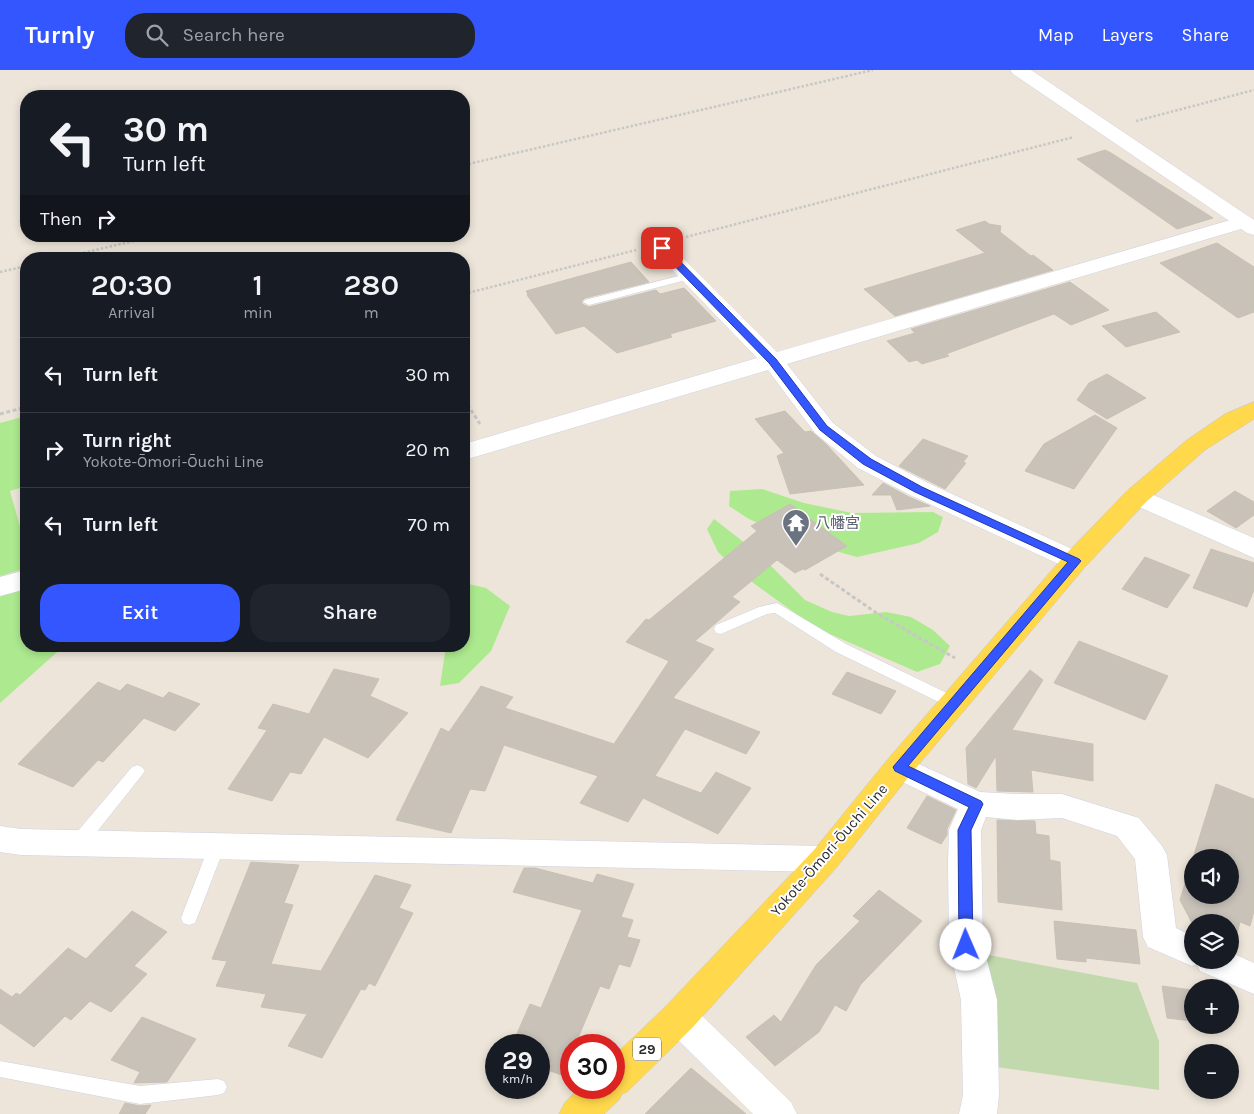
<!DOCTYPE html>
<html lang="en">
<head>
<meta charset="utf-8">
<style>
  body { margin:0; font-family:Karla,"Noto Sans JP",sans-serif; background:#20242c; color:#f1f3f6; height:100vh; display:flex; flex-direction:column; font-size:19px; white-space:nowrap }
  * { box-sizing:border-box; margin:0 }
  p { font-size:16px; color:#9ea1a6 }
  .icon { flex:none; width:28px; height:28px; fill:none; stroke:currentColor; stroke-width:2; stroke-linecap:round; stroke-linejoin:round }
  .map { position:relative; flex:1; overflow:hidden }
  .side { position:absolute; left:20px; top:182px; width:450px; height:400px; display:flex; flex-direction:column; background:#171b24; border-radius:20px; box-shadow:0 2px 8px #0003 }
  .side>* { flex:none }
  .top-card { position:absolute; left:20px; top:20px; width:450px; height:152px; border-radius:20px; box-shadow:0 2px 8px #0003; background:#171b24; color:#f1f3f6; overflow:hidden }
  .tools { position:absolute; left:1184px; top:779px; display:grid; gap:10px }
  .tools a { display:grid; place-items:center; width:55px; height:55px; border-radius:50%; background:#171b24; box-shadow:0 2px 8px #0003; font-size:25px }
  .speed { position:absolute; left:485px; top:964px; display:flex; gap:10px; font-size:25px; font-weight:700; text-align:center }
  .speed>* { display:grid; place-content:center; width:65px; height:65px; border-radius:50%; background:#171b24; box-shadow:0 2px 8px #0003; line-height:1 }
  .speed small { font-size:12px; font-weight:400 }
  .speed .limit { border:8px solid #d22; background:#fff; color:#111 }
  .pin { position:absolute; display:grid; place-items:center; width:42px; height:42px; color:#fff; margin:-21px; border-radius:10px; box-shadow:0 2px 8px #0006 }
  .me { position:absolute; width:55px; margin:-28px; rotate:359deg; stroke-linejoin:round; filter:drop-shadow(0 0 4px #0008) }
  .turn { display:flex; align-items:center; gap:18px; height:105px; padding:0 20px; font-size:22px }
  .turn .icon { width:65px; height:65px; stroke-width:2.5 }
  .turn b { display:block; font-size:35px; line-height:42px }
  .then { display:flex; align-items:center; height:48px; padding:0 20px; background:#0003; gap:10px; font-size:19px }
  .eta { display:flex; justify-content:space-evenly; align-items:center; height:85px; text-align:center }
  .eta b { font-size:30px; font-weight:600; line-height:35px }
  .action { display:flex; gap:10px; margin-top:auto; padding:10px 20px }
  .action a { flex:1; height:58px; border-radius:20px; background:#3456ff; color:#fff; font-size:20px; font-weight:600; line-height:58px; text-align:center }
  .action a+a { background:#20242c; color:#f1f3f6 }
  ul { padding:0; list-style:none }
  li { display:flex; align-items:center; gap:15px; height:75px; padding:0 20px; border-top:1px solid #363941 }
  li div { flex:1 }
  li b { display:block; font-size:19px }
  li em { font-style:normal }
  header { display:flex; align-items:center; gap:30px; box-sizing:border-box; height:70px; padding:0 25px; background:#3456ff; color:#fff }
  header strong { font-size:24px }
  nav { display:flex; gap:28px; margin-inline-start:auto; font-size:18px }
  .search { width:350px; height:45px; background:#20242c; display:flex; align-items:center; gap:12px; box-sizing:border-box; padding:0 18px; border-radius:20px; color:#9ea1a6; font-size:19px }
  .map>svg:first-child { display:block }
  .green { fill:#adea8f }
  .cemetery { fill:#c2d9ae }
  .building { fill:#c8c2b9; stroke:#c8c1b3 }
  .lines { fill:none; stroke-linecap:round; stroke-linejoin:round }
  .service-casing { stroke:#ced2e4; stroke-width:1 }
  .minor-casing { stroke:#ced2e4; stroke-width:1 }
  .tertiary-casing { stroke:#ced2e4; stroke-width:1 }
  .primary-casing { stroke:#c7c7c7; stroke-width:1 }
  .path-far1 { stroke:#c7c7c7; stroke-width:2.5; stroke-dasharray:2.5 2; stroke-linecap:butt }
  .path { stroke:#c7c7c7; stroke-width:3; stroke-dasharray:4 2.5; stroke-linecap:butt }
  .service { fill:#fff; fill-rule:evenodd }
  .minor { fill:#fff; fill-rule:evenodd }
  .tertiary { fill:#fff; fill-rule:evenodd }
  .primary { fill:#ffd84c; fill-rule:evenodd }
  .route { fill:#3456ff; stroke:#2238a6 }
  .labels { text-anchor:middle; stroke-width:4; stroke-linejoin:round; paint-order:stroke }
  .shield { fill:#fff; stroke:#696969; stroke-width:1 }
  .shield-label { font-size:14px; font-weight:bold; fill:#292929 }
  .worship-label { font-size:15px; fill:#5b616d; stroke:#fff; text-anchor:start }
  .street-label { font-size:15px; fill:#292929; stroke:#fff }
</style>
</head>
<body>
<header>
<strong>Turnly</strong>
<div class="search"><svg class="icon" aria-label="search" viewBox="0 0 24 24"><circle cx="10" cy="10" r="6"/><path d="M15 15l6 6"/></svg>Search here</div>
<nav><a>Map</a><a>Layers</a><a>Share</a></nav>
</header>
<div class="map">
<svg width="1254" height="1044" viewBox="0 0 1254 1044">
  <rect width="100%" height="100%" fill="#ede5d9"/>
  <g class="green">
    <polygon points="26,346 26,416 10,421 26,478 26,498 0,506 0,353"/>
    <polygon points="762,419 804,433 852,443 933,442 943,447 938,462 919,473 857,487 810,474 769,458 749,449 729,436 730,421"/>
    <polygon points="714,449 759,484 805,530 832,542 849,546 886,542 911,547 933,560 950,576 940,594 917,602 823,561 799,546 741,504 718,482 707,459"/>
    <polygon points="464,513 486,518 510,536 491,581 459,613 440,616 446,576 464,576"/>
    <polygon points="26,517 26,576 64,576 0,633 0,525"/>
  </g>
  <polygon class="cemetery" points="983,884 1137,913 1159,971 1159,1020 996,997"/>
  <g class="building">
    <polygon points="1105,80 1111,83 1213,148 1177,159 1077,89"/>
    <polygon points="985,151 989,154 1001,156 1000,162 1031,186 1033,185 1053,200 895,246 864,219 985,183 956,160"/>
    <polygon points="1217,173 1254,197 1254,242 1238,248 1160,193"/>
    <polygon points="631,192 649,212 585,228 582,231 582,234 589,237 656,220 660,224 684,218 716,251 670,264 672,267 617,283 584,256 556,264 527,225 528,224 526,221"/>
    <polygon points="1070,212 1109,240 1071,255 1054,244 946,284 949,286 922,294 917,290 909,292 887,271 915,263 911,259"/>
    <polygon points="1156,242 1180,262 1126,277 1102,256"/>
    <polygon points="1107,304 1146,328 1107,349 1077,330 1089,313"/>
    <polygon points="785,341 805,362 811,361 826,374 864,415 790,424 777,386 784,383 755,349"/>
    <polygon points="1095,345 1117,358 1074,419 1025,401 1044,374"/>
    <polygon points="923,369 968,386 963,392 966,393 945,419 899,396"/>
    <polygon points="883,413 909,427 930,436 897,440 891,425 872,425"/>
    <polygon points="1235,421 1254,432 1254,445 1236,458 1207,441"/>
    <polygon points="790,434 847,476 805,500 803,499 795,503 777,490 732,527 740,532 695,571 714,579 673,628 760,662 746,684 685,659 655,706 701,723 716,702 751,718 718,764 643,728 628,752 580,733 598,706 504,675 485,721 470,719 451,763 396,750 441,658 449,662 481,616 513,627 505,638 614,674 669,591 626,572 646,549 649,550 757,461 751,456"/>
    <polygon points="1211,479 1254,493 1254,520 1247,537 1193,518"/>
    <polygon points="1145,487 1190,505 1167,538 1122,519"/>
    <polygon points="1079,571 1168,606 1145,650 1054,613"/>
    <polygon points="334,599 379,609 370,626 408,643 368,688 324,667 301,704 290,702 272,731 228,719 267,660 258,658 273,634 309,644"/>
    <polygon points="1030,600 1043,610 1012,660 1093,674 1093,711 1031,700 1033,722 997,721 996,686 976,718 968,714 966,678"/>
    <polygon points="847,602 896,621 881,644 832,624"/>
    <polygon points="98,612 120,621 127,614 163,628 169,622 200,634 175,661 144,648 103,692 98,690 73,717 18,694"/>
    <polygon points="1216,714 1254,729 1254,841 1250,856 1240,852 1234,875 1230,874 1230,852 1192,853 1180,830 1192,790 1192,825 1230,825 1230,788 1193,788"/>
    <polygon points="927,726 956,740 947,759 947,765 941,774 907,758"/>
    <polygon points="997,750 1035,751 1036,764 1049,766 1050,790 1060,792 1062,840 998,832"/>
    <polygon points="251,792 299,795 284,833 293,835 271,894 321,901 375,805 411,815 399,838 413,843 375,916 369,913 365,920 361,919 322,988 288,976 307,944 261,937 266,924 216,916 227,891 212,889"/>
    <polygon points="524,798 535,798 593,813 597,804 634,814 621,847 633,850 627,867 640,870 630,897 619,894 609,919 600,916 575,975 571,975 571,984 562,1005 539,997 539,975 512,975 530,934 541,938 582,840 513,822"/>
    <polygon points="879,820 922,851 861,914 846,941 835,935 819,962 775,996 746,967 774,945 781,952 816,895 860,851 853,846"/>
    <polygon points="132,841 167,862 134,896 147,904 111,942 90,931 71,950 65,946 34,977 0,953 0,919 12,927 16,923 20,925 68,878 86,889"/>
    <polygon points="1054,851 1136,860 1140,894 1086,888 1086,892 1057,889"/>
    <polygon points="1162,916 1192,920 1192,951 1167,948"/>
    <polygon points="142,947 196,969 167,1012 134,1013 140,1002 111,990"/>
    <polygon points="691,998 746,1044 645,1044"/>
    <polygon points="125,1033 140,1036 151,1035 145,1044 119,1044"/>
  </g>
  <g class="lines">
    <defs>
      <g id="service">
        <polygon points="690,203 694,204 695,206 694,208 589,235 583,232 585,230"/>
        <polygon points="777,533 846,574 959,629 961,633 959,637 954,639 949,637 836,582 775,543 767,544 721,564 716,563 714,559 716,555 759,537"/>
        <polygon points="137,695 142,697 145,701 142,705 84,778 78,780 72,778 70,773 72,768 132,697"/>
        <polygon points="217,769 223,771 225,776 197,848 195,853 189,855 183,853 181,848 209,776 211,771"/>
        <polygon points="0,991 140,1016 218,1009 224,1011 227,1017 224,1023 218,1025 140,1034 0,1007"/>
      </g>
      <g id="minor">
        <polygon points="1244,146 1251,148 1254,152 1251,156 787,294 833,353 876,386 928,413 1085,485 1088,491 1085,497 1075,500 1065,497 910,425 858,398 815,363 768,300 464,390 464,374 757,288 655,182 651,178 655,174 662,172 669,174 777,282"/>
        <polygon points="1137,418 1254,468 1254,488 1128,432 1124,426 1128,420"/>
        <polygon points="26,500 26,519 0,526 0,507"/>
        <polygon points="899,685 980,722 1017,724 1062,724 1139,748 1162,776 1167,785 1176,858 1192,866 1192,890 1230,890 1230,882 1254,893 1254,924 1200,901 1197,894 1192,896 1148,877 1143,867 1135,789 1117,766 1062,748 1017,750 986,747 981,760 983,875 997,930 999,1025 997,1044 959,1044 963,1025 961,930 949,875 948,793 949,760 958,739 888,705 884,697 888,689"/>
        <polygon points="0,756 21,759 825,776 836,780 841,789 836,798 825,802 21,785 0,782"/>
        <polygon points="679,931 692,936 791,1032 797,1044 753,1044 666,958 661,947 666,936"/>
      </g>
      <polygon id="tertiary" points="1010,0 1031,0 1254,150 1254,165 1247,163 1013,4"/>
      <polygon id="primary" points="1254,332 1254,349 1205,380 1146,432 1085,497 910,705 836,798 692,958 627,1022 622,1024 619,1030 604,1044 559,1044 565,1032 580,1018 614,1018 614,986 666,936 814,780 888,689 1065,485 1128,420 1187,370 1225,344"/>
    </defs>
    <use href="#service" class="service-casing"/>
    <use href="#minor" class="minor-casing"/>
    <use href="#tertiary" class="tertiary-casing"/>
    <use href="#primary" class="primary-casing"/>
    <g class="path-far1">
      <polyline points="1136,51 1254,20"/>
      <polyline points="464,95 873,0"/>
      <polyline points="686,167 1074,67"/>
      <polyline points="57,189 155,166"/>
      <polyline points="0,202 26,196"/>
      <polyline points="464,224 636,180"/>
    </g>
    <g class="path">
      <polyline points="464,329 480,354"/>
      <polyline points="0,344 26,337"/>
      <polyline points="820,504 878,544 955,588"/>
    </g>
    <use href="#service" class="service"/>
    <use href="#minor" class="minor"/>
    <use href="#tertiary" class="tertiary"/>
    <use href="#primary" class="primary"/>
  </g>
  <polygon class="route" points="662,175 665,176 776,289 827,356 871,389 922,417 1079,489 1081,491 908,696 981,731 983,734 971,760 973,875 971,879 966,881 961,879 959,875 958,760 969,737 895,701 893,697 1068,492 915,422 863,394 820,360 769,293 659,180 658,178"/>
  <defs>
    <symbol id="temple-pin" viewBox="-11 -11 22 30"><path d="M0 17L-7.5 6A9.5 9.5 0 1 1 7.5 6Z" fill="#6b7280" stroke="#fff"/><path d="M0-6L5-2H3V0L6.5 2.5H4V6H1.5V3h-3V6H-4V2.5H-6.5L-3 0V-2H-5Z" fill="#fff"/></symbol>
  </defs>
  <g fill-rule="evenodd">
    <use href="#temple-pin" x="780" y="437" width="32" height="43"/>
  </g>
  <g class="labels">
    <rect class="shield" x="633" y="967.5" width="28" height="23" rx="4"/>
    <g class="shield-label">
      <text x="647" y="984">29</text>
    </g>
    <g class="worship-label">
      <text x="815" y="458">八幡宮</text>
    </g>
    <g class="street-label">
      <text transform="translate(829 780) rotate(-49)" y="5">Yokote-Ōmori-Ōuchi Line</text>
    </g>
  </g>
</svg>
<div class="tools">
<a><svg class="icon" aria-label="sound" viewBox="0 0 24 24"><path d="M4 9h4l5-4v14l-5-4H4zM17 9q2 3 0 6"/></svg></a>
<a><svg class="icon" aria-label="layers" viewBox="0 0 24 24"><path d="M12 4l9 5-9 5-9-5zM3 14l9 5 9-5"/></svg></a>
<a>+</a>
<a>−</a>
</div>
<div class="speed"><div>29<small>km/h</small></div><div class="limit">30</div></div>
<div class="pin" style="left:662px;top:178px;background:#d93025"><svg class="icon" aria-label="arrive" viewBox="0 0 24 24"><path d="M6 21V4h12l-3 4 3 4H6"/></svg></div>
<svg class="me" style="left:966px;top:875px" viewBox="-20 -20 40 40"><circle r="19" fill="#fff"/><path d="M0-13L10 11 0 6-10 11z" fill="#3456ff"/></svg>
<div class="top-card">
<div class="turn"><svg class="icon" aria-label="left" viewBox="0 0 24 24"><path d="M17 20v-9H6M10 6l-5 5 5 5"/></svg><div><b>30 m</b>Turn left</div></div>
<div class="then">Then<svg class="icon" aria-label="right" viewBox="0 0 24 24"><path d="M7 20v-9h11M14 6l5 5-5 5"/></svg></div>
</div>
<section class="side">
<div class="eta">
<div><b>20:30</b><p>Arrival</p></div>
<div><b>1</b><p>min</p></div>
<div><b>280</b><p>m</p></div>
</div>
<ul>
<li><svg class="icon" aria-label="left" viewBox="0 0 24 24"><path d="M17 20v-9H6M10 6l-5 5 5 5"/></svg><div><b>Turn left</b></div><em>30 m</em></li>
<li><svg class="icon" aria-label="right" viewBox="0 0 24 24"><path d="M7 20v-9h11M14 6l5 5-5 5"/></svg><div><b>Turn right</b><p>Yokote-Ōmori-Ōuchi Line</p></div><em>20 m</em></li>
<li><svg class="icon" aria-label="left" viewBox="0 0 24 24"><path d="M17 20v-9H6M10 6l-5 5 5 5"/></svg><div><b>Turn left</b></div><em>70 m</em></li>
</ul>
<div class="action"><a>Exit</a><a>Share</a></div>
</section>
</div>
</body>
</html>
